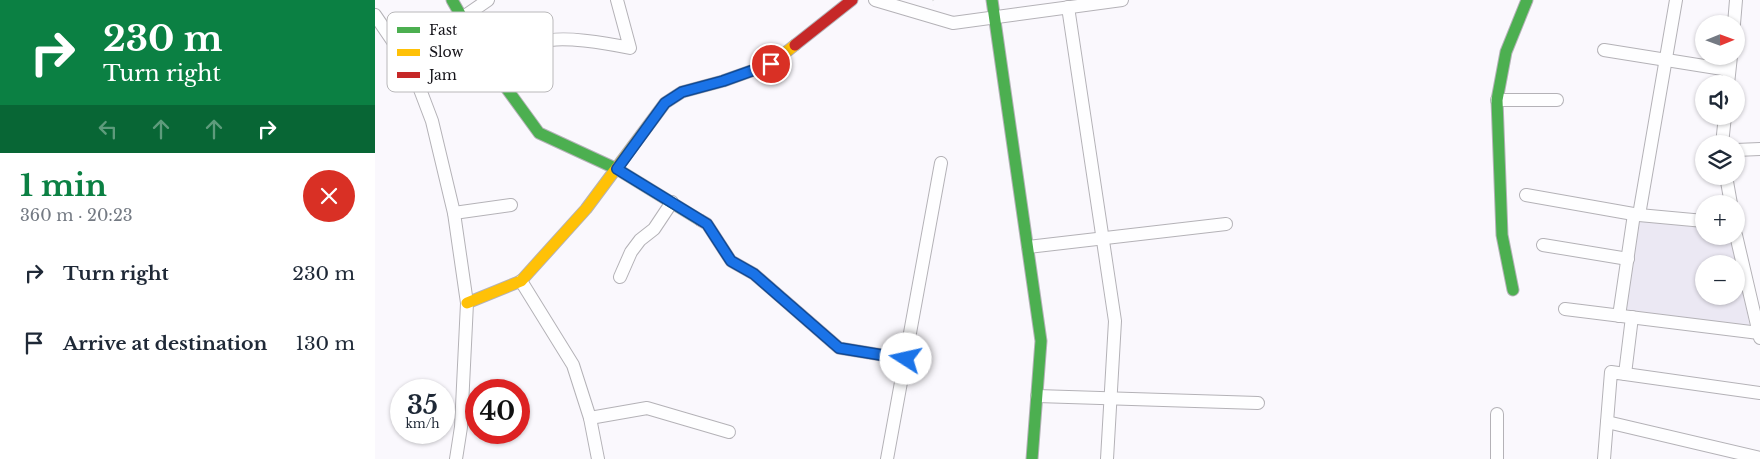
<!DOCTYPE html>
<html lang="en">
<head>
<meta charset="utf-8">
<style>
  body { margin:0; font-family:"Libre Baskerville",serif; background:#f6f6f7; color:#1f2937; height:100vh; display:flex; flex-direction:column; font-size:19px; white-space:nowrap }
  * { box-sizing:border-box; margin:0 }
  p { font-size:16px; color:#747a83 }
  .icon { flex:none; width:28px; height:28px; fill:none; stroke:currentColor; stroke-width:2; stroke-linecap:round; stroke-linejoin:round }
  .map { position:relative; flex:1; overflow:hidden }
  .sheet { display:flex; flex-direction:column; background:#fff; width:375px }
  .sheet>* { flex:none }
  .top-card { background:#0b8043; color:#fff; overflow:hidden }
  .needle { width:32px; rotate:89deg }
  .buttons { position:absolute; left:1320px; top:15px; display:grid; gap:10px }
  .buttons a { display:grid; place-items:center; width:50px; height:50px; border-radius:50%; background:#fff; box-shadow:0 1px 4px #0004; font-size:25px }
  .speed { position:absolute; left:15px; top:379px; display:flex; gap:10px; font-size:25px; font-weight:700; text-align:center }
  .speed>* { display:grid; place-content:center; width:65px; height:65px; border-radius:50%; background:#fff; box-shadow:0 1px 4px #0004; line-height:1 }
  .speed small { font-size:12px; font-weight:400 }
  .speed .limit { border:8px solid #d22; background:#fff; color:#111 }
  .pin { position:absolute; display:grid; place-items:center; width:42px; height:42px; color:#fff; margin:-21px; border:2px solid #fff; border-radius:50%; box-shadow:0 1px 5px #0007 }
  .me { position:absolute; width:55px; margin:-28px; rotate:280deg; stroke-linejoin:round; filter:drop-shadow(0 0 4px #0008) }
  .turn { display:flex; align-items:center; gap:18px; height:105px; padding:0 20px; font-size:22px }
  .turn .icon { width:65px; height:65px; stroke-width:2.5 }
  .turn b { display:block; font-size:35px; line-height:42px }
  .lanes { display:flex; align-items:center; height:48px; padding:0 20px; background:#0003; justify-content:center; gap:25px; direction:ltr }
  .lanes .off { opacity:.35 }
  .round { display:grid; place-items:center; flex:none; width:52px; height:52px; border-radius:26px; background:#f6f6f7 }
  .headline { display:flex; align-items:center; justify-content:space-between; height:85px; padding:0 20px }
  h1 { font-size:30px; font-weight:700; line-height:38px; color:#0b8043 }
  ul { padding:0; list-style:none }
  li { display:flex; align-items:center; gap:15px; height:70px; padding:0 20px }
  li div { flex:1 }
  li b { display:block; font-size:19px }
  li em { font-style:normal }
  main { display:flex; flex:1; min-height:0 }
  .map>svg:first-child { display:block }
  .built { fill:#ebe8f3; fill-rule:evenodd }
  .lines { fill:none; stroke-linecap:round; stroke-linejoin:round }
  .street-casing { stroke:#b4b2b7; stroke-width:14 }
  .fast-casing { stroke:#b4b2b7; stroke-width:13 }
  .slow-casing { stroke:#b4b2b7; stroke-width:13 }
  .jam-casing { stroke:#b4b2b7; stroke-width:13 }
  .path { stroke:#e2e2e4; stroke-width:2; stroke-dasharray:1 4; stroke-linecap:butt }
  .street { stroke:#fefeff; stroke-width:12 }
  .fast { stroke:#4caf50; stroke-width:11 }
  .slow { stroke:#ffc107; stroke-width:11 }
  .jam { stroke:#c62828; stroke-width:11 }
  .route-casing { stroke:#114b97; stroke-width:12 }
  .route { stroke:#1a73e8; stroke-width:9 }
  .key { fill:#fff; stroke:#b9b8ba; stroke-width:1 }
  .key-label { font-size:14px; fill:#15141a }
</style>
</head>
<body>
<main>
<section class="sheet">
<div class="top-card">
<div class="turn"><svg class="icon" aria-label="right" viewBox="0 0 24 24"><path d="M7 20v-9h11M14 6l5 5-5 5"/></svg><div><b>230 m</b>Turn right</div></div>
<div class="lanes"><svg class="icon off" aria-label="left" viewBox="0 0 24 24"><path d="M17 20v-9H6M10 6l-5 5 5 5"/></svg><svg class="icon off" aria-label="ahead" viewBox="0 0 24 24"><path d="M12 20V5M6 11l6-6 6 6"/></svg><svg class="icon off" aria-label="ahead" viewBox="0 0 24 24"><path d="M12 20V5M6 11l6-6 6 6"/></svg><svg class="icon" aria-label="right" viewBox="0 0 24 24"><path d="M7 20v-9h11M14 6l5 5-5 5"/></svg></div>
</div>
<div class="headline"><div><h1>1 min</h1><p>360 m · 20:23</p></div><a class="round" style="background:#d93025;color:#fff"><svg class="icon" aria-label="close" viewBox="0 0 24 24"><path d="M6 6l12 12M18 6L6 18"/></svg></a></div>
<ul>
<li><svg class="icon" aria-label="right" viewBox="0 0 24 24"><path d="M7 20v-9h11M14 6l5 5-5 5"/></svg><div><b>Turn right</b></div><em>230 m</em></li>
<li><svg class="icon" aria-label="arrive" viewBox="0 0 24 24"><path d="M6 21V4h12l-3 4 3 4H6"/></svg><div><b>Arrive at destination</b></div><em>130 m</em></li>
</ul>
</section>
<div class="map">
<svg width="1385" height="459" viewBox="0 0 1385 459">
  <rect width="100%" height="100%" fill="#faf8fd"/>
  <path class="built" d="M1261,219L1329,226V236H1356L1375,327L1247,311ZM1329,264H1361V296H1329Z"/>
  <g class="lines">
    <defs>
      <g id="street">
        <polyline points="500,0 578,23 747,0"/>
        <polyline points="693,7 740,321 732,459"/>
        <polyline points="0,15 38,71 57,121 79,213 92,303 86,427 81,459"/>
        <polyline points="87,18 113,0"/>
        <polyline points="1359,24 1361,0"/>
        <polyline points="1229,50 1354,70"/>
        <path d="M123,77C137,66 151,52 166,43C182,34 236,44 255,48L242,0"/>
        <polyline points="1353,84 1356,56"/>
        <polyline points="1122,100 1182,100"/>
        <polyline points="1347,144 1350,116"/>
        <polyline points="1361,150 1385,149"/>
        <polyline points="1351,176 1356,204"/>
        <polyline points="1151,195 1264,215 1329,221"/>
        <polyline points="79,213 136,205"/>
        <polyline points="1264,215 1301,0"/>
        <polyline points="1361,235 1385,338"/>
        <polyline points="1168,245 1253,259"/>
        <polyline points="653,247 851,224"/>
        <polyline points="245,277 256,252 265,240 279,229 297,202"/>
        <polyline points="146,281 198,365 215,418 223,459"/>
        <polyline points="1190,309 1384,333"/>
        <polyline points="1244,316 1259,214"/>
        <polyline points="1250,374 1257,317"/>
        <polyline points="662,396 883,403"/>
        <polyline points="215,418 272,408 354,432"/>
        <polyline points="1232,422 1385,458"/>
        <polyline points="512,459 566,163"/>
        <polyline points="1122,459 1122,414"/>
        <polyline points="1229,459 1236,372 1385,393"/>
      </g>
      <g id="fast">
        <polyline points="77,0 113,63 164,133 242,169 325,220"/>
        <polyline points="617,0 666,341 657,459"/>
        <polyline points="1138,290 1127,235 1122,100 1131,52 1152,0"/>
      </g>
      <polyline id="slow" points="92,303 146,281 211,209 290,103 307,92 348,81 396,64 420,45"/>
      <g id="jam">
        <polyline points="420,45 477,0"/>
        <polyline points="325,220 332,224 356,261 379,274 464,348 531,359"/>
      </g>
    </defs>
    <use href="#street" class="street-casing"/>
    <use href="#fast" class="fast-casing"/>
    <use href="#slow" class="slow-casing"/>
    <use href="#jam" class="jam-casing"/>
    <polyline class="path" points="558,0 559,5"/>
    <use href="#street" class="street"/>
    <use href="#fast" class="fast"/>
    <use href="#slow" class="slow"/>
    <use href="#jam" class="jam"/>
  </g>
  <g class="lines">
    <defs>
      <polyline id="route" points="396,64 348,81 307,92 290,103 242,169 332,224 356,261 379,274 464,348 531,359"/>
    </defs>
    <use href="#route" class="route-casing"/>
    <use href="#route" class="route"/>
  </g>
  <rect x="12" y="12" width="166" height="80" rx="8" class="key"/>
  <rect x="22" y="27" width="23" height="6" fill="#4caf50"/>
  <rect x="22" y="49" width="23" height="7" fill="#ffc107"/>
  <rect x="22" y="72" width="23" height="6" fill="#c62828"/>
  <g class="key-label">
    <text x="54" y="35">Fast</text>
    <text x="54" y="57">Slow</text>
    <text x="54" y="80">Jam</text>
  </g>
</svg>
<div class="buttons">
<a><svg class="needle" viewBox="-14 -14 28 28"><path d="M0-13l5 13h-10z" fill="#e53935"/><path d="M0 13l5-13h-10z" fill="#747a83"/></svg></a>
<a><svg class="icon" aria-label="sound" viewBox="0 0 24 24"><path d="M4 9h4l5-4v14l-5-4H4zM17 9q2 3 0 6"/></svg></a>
<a><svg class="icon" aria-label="layers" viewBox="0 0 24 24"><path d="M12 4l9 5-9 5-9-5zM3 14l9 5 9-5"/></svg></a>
<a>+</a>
<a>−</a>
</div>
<div class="speed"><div>35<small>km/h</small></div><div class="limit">40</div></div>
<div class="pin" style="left:396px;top:64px;background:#d93025"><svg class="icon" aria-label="arrive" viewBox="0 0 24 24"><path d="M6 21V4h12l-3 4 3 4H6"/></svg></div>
<svg class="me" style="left:531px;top:359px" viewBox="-20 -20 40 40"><circle r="19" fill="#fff"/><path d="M0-13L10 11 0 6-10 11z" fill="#1a73e8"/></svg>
</div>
</main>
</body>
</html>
